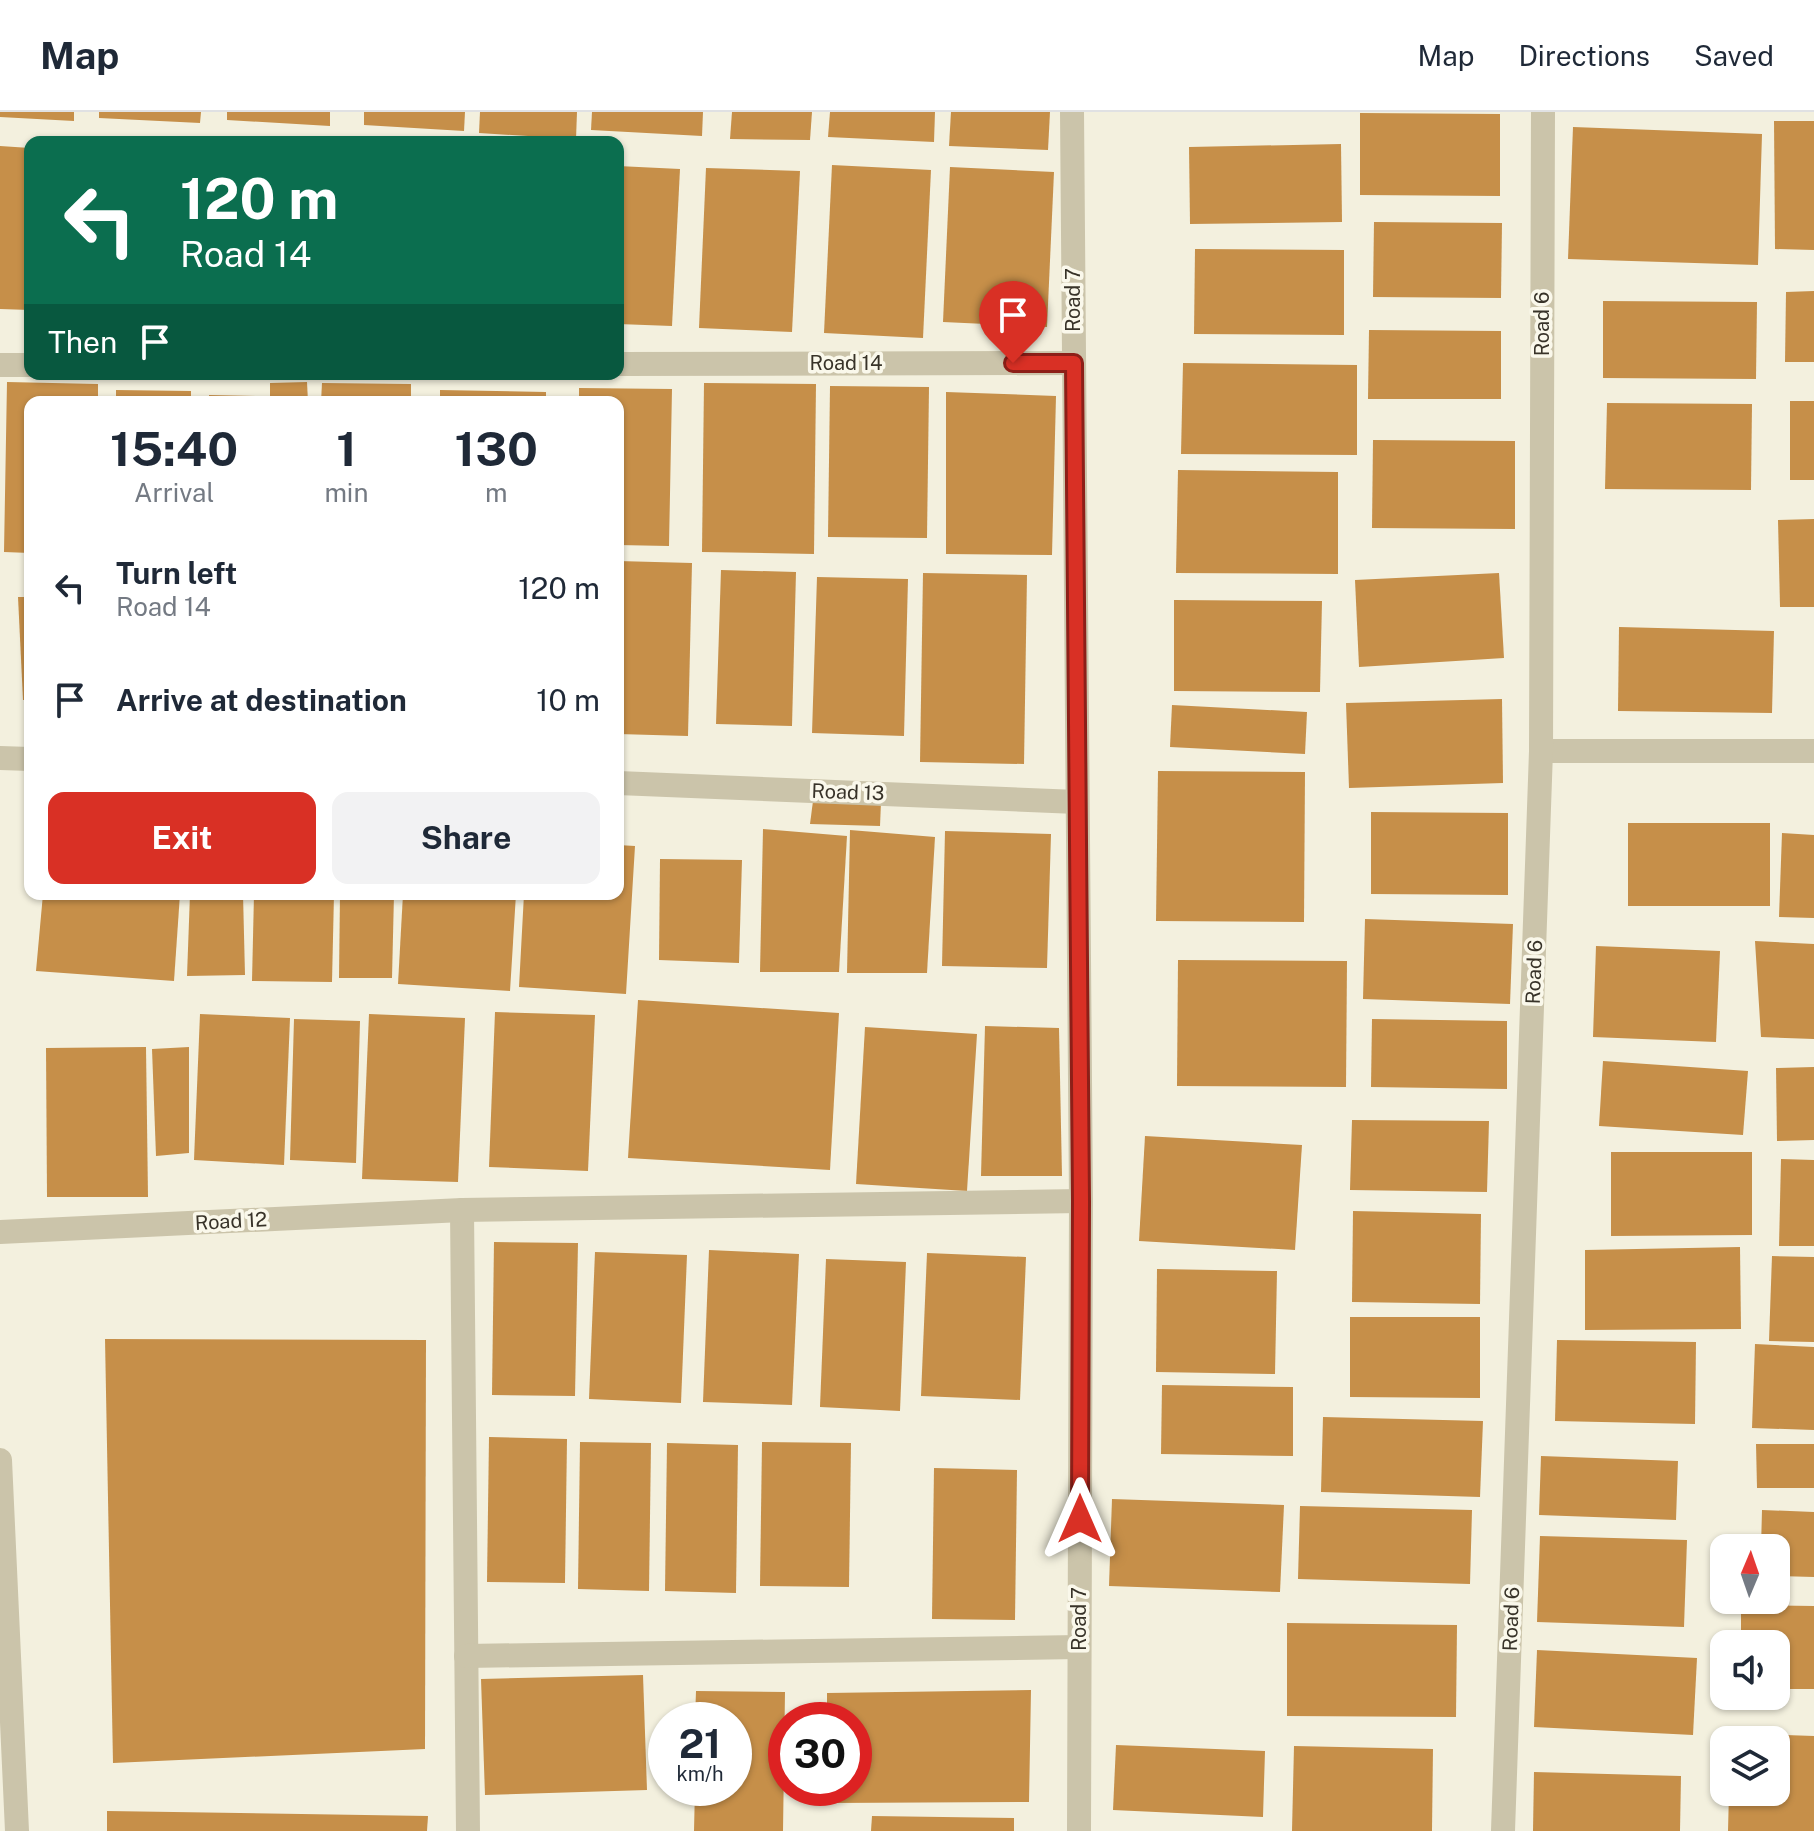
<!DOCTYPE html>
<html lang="en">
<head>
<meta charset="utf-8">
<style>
  body { margin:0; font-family:"Public Sans",sans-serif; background:#f2f2f3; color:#1f2937; height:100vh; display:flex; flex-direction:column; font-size:30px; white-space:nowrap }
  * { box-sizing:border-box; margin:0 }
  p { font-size:26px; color:#747a83 }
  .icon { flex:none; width:44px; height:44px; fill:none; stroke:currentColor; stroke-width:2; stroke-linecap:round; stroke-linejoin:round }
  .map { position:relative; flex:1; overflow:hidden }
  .side { position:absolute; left:24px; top:284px; width:600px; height:504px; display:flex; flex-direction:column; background:#fff; border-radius:16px; box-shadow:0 2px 6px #0004 }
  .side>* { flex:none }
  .hud { position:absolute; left:24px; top:24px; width:600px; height:244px; border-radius:16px; box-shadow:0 2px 6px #0004; background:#0b6e4f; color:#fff; overflow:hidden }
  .needle { width:52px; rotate:2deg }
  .tools { position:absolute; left:1710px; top:1422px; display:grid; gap:16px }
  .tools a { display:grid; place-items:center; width:80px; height:80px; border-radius:16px; background:#fff; box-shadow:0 2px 6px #0004; font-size:40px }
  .speed { position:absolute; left:648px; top:1590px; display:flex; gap:16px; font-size:40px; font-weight:700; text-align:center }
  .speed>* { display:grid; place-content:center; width:104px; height:104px; border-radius:50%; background:#fff; box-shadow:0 2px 6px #0004; line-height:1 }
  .speed small { font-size:20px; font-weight:400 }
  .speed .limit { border:12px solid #d22; background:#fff; color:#111 }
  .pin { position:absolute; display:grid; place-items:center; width:68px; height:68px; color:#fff; margin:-82px -34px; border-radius:50% 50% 50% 0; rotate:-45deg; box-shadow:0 0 8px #0007 }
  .pin .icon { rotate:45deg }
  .me { position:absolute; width:88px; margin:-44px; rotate:0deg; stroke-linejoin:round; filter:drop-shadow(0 0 6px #0008) }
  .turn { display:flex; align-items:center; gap:28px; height:168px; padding:0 24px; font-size:36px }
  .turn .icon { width:104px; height:104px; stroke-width:2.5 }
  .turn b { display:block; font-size:56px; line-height:68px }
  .then { display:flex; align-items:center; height:76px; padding:0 24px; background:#0003; gap:16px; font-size:30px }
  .eta { display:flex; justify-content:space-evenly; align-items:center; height:136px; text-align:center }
  .eta b { font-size:48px; font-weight:700; line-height:56px }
  .primary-button { display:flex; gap:16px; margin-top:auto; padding:16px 24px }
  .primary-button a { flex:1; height:92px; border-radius:16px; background:#d93025; color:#fff; font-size:32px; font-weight:700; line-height:92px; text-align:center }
  .primary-button a+a { background:#f2f2f3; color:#1f2937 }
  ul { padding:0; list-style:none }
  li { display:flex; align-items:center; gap:24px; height:112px; padding:0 24px }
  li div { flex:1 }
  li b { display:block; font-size:30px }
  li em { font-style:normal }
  header { display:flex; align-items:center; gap:48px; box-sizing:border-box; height:112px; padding:0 40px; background:#fff; border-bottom:2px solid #e0e1e3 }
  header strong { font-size:38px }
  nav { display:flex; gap:44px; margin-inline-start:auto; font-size:28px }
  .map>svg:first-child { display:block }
  .building { fill:#c68f49 }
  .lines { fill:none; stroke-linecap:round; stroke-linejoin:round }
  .minor { stroke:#cbc4aa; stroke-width:24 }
  .route-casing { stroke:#8d1f18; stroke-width:20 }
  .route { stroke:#d93025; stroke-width:14 }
  .labels { text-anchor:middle; stroke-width:7; stroke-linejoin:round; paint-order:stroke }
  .street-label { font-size:20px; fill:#383329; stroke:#faf8eb }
</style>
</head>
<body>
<header>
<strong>Map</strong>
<nav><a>Map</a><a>Directions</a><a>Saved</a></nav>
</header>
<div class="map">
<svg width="1814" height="1719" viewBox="0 0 1814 1719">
  <rect width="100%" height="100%" fill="#f3f0de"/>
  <g class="building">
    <polygon points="0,0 74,0 74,9 0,5"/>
    <polygon points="99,0 201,0 200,11 99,6"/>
    <polygon points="227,0 330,0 330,14 227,8"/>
    <polygon points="364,0 465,0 464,19 364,13"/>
    <polygon points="480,0 577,0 576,27 479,21"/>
    <polygon points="592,0 703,0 702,24 591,18"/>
    <polygon points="732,0 812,0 810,28 730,27"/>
    <polygon points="830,0 935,0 934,30 828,25"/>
    <polygon points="951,0 1050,0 1048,38 949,34"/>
    <polygon points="1360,1 1500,2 1500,84 1360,83"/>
    <polygon points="1774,9 1814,9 1814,138 1775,137"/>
    <polygon points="1573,15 1762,22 1758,153 1568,147"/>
    <polygon points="1341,32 1342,110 1190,112 1189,35"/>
    <polygon points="0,34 30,36 30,198 0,197"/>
    <polygon points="832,53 931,58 923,226 824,221"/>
    <polygon points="618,54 680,57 672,214 618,212"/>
    <polygon points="950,55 1054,60 1047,215 943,210"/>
    <polygon points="706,56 800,59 792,220 699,216"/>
    <polygon points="1374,110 1502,111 1501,186 1373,185"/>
    <polygon points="1195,137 1344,138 1344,223 1194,222"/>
    <polygon points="1814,179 1814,250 1785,250 1786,180"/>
    <polygon points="1603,189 1757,190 1756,267 1603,266"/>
    <polygon points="1369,218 1501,219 1501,287 1368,287"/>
    <polygon points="1183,251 1357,253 1357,343 1181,342"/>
    <polygon points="7,270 98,272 98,290 30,290 30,441 4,440"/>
    <polygon points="307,270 308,290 270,290 270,271"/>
    <polygon points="322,271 411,272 411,290 321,290"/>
    <polygon points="704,271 816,272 814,442 702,440"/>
    <polygon points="830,274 929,275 927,426 828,425"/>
    <polygon points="579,276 672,277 669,434 618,433 618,290 579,290"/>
    <polygon points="116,278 191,279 191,290 116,290"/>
    <polygon points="440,278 546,280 546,290 440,290"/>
    <polygon points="946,280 1056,284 1052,443 946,442"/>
    <polygon points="209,283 259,284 259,290 209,290"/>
    <rect x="1790" y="289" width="24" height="79"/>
    <polygon points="1607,291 1752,292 1751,378 1605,377"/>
    <polygon points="1373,328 1515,329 1515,417 1372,416"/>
    <polygon points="1178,358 1338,360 1338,462 1176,461"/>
    <polygon points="1814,407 1814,495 1780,495 1778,408"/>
    <polygon points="618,449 692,451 688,624 618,622"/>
    <polygon points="721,458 796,460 792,614 716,612"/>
    <polygon points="923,461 1027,463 1024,652 920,650"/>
    <polygon points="1499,461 1504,546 1359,555 1355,468"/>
    <polygon points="817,465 908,467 904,624 812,621"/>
    <polygon points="18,485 30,485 30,588 23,588"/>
    <polygon points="1174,488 1322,489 1320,580 1174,579"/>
    <polygon points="1619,515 1774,519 1772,601 1618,599"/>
    <polygon points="1502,587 1503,671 1349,676 1346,591"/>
    <polygon points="1172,593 1307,600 1305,642 1170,635"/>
    <polygon points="1158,659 1305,660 1304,810 1156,809"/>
    <polygon points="813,689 881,690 880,714 810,712"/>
    <polygon points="1371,700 1508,701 1508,783 1371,782"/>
    <rect x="1628" y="711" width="142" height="83"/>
    <polygon points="763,717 847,724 839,860 760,860"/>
    <polygon points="850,718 935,725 927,861 847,861"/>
    <polygon points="945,719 1051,722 1047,856 942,854"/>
    <polygon points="1782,721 1814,723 1814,806 1779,805"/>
    <polygon points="618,733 635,734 626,882 519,875 524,782 618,782"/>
    <polygon points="660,747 742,748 739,851 659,848"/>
    <polygon points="43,782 180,782 174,869 36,859"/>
    <polygon points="190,782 243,782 245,863 187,864"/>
    <polygon points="254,782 334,782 332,870 252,869"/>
    <polygon points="340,782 394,782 392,866 339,866"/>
    <polygon points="403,782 516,782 510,879 398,872"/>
    <polygon points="1365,807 1513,812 1510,892 1363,887"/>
    <polygon points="1755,829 1814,832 1814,927 1761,925"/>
    <polygon points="1596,834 1720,839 1716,930 1593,925"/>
    <polygon points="1178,848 1347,849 1346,975 1177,974"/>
    <polygon points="638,888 839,901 830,1058 628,1046"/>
    <polygon points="495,900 595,903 588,1059 489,1055"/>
    <polygon points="200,902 290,906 284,1053 194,1048"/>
    <polygon points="369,902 465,906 458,1070 362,1067"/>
    <polygon points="294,907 360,909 356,1051 290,1048"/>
    <polygon points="1372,907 1507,909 1507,977 1371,975"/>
    <polygon points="985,914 1059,916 1062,1064 981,1064"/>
    <polygon points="865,915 977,922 967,1079 856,1072"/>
    <polygon points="146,935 148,1085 47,1085 46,936"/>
    <polygon points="189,935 189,1041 156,1044 152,937"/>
    <polygon points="1603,949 1748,959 1743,1023 1599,1014"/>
    <polygon points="1814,955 1814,1028 1777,1029 1776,956"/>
    <polygon points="1352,1008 1489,1009 1487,1080 1350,1078"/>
    <polygon points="1145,1024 1302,1033 1295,1138 1139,1129"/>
    <polygon points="1611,1040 1752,1040 1752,1123 1611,1124"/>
    <polygon points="1781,1047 1814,1048 1814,1134 1779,1134"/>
    <polygon points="1353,1099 1481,1102 1480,1192 1352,1190"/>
    <polygon points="494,1130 578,1131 575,1284 492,1283"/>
    <polygon points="1740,1135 1741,1217 1585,1218 1585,1138"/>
    <polygon points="709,1138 799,1142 792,1293 703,1290"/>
    <polygon points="595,1140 687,1143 681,1291 589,1287"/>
    <polygon points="927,1141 1026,1145 1020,1288 921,1284"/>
    <polygon points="1772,1144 1814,1145 1814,1230 1769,1229"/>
    <polygon points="826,1147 906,1150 900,1299 820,1295"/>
    <polygon points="1157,1157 1277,1159 1275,1262 1156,1260"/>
    <polygon points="1350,1205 1480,1205 1480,1286 1350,1285"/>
    <polygon points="105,1227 426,1228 425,1637 113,1651"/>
    <polygon points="1557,1228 1696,1230 1695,1312 1555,1309"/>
    <polygon points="1755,1232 1814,1235 1814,1318 1752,1316"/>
    <polygon points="1162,1273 1293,1275 1293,1344 1161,1342"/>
    <polygon points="1323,1305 1483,1309 1480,1385 1321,1380"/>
    <polygon points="489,1325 567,1327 565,1471 487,1470"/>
    <polygon points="580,1330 651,1331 649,1479 578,1477"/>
    <polygon points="762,1330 851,1331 849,1475 760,1474"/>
    <polygon points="667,1331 738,1333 736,1481 665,1479"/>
    <polygon points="1756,1332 1814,1332 1814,1376 1757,1376"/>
    <polygon points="1541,1344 1678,1349 1676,1408 1539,1403"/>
    <polygon points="934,1356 1017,1358 1015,1508 932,1507"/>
    <polygon points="1112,1387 1284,1393 1280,1480 1109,1474"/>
    <polygon points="1300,1394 1472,1398 1470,1472 1298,1467"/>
    <polygon points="1762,1398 1814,1400 1814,1465 1776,1464 1776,1436 1761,1436"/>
    <polygon points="1540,1424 1687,1428 1684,1515 1537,1510"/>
    <polygon points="1741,1493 1814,1494 1814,1577 1776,1577 1776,1532 1741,1532"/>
    <polygon points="1287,1511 1457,1513 1456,1605 1287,1604"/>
    <polygon points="1537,1538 1697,1546 1693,1623 1534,1615"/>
    <polygon points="643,1563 647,1678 485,1683 481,1567"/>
    <polygon points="1031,1578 1029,1690 829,1691 829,1676 854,1676 854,1608 827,1608 827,1581"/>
    <polygon points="696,1579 785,1580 783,1719 694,1719 695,1676 734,1676 734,1608 695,1608"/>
    <polygon points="1731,1621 1814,1624 1814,1719 1728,1719 1729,1680 1776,1680 1776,1628 1731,1628"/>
    <polygon points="1116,1633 1265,1639 1263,1705 1113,1698"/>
    <polygon points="1294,1634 1433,1637 1432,1719 1292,1719"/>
    <polygon points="1534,1660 1681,1664 1680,1719 1533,1719"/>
    <polygon points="107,1699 428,1704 427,1719 107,1719"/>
    <polygon points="872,1704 1014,1706 1014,1719 871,1719"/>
  </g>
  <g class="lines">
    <g class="minor">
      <polyline points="1072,0 1081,1089 1079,1719"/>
      <polyline points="618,252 1074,251"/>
      <polyline points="0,253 30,253"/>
      <polyline points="1541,639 1814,639"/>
      <polyline points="0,646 30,647"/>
      <polyline points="618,671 1077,690"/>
      <polyline points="462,1098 468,1719"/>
      <polyline points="0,1120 462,1098 1081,1089"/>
      <polyline points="0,1348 17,1719"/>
      <polyline points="466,1544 1079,1535"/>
      <polyline points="1503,1719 1541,639 1543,0"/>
    </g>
  </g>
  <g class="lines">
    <defs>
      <polyline id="route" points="1013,251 1074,251 1081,1089 1080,1407"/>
    </defs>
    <use href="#route" class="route-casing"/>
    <use href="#route" class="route"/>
  </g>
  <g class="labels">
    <g class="street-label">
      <text transform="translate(1073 188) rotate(-90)" y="7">Road 7</text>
      <text transform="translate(1542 212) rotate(-90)" y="7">Road 6</text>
      <text x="846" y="258">Road 14</text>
      <text transform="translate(848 680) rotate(2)" y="7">Road 13</text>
      <text transform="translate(1534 860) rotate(-88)" y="7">Road 6</text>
      <text transform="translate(231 1109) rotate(-3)" y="7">Road 12</text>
      <text transform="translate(1079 1507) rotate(-90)" y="7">Road 7</text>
      <text transform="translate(1511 1507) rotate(-88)" y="7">Road 6</text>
    </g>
  </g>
</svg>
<div class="tools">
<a><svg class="needle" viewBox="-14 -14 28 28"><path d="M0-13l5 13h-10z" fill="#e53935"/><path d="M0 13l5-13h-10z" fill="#747a83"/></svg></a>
<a><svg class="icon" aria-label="sound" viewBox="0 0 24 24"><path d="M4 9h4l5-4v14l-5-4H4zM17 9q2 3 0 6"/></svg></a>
<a><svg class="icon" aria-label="layers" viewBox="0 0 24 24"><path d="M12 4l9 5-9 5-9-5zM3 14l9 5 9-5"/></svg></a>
</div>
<div class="speed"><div>21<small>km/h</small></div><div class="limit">30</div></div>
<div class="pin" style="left:1013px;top:251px;background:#d93025"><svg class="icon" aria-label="arrive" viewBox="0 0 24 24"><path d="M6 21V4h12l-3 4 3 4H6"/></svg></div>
<svg class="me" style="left:1080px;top:1407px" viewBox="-20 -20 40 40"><path d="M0-17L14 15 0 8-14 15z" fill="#d93025" stroke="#fff" stroke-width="4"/></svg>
<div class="hud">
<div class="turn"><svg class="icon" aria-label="left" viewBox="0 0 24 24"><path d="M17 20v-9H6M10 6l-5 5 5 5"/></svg><div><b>120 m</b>Road 14</div></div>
<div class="then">Then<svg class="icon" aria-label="arrive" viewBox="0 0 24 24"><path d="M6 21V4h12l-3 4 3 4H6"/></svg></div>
</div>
<section class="side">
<div class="eta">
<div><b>15:40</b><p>Arrival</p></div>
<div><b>1</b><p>min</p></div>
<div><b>130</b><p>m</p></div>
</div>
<ul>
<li><svg class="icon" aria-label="left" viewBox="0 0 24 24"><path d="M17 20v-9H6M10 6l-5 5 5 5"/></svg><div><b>Turn left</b><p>Road 14</p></div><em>120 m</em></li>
<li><svg class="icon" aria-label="arrive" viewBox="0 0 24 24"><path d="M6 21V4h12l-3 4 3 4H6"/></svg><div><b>Arrive at destination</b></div><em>10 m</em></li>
</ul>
<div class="primary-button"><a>Exit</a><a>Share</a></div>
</section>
</div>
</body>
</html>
